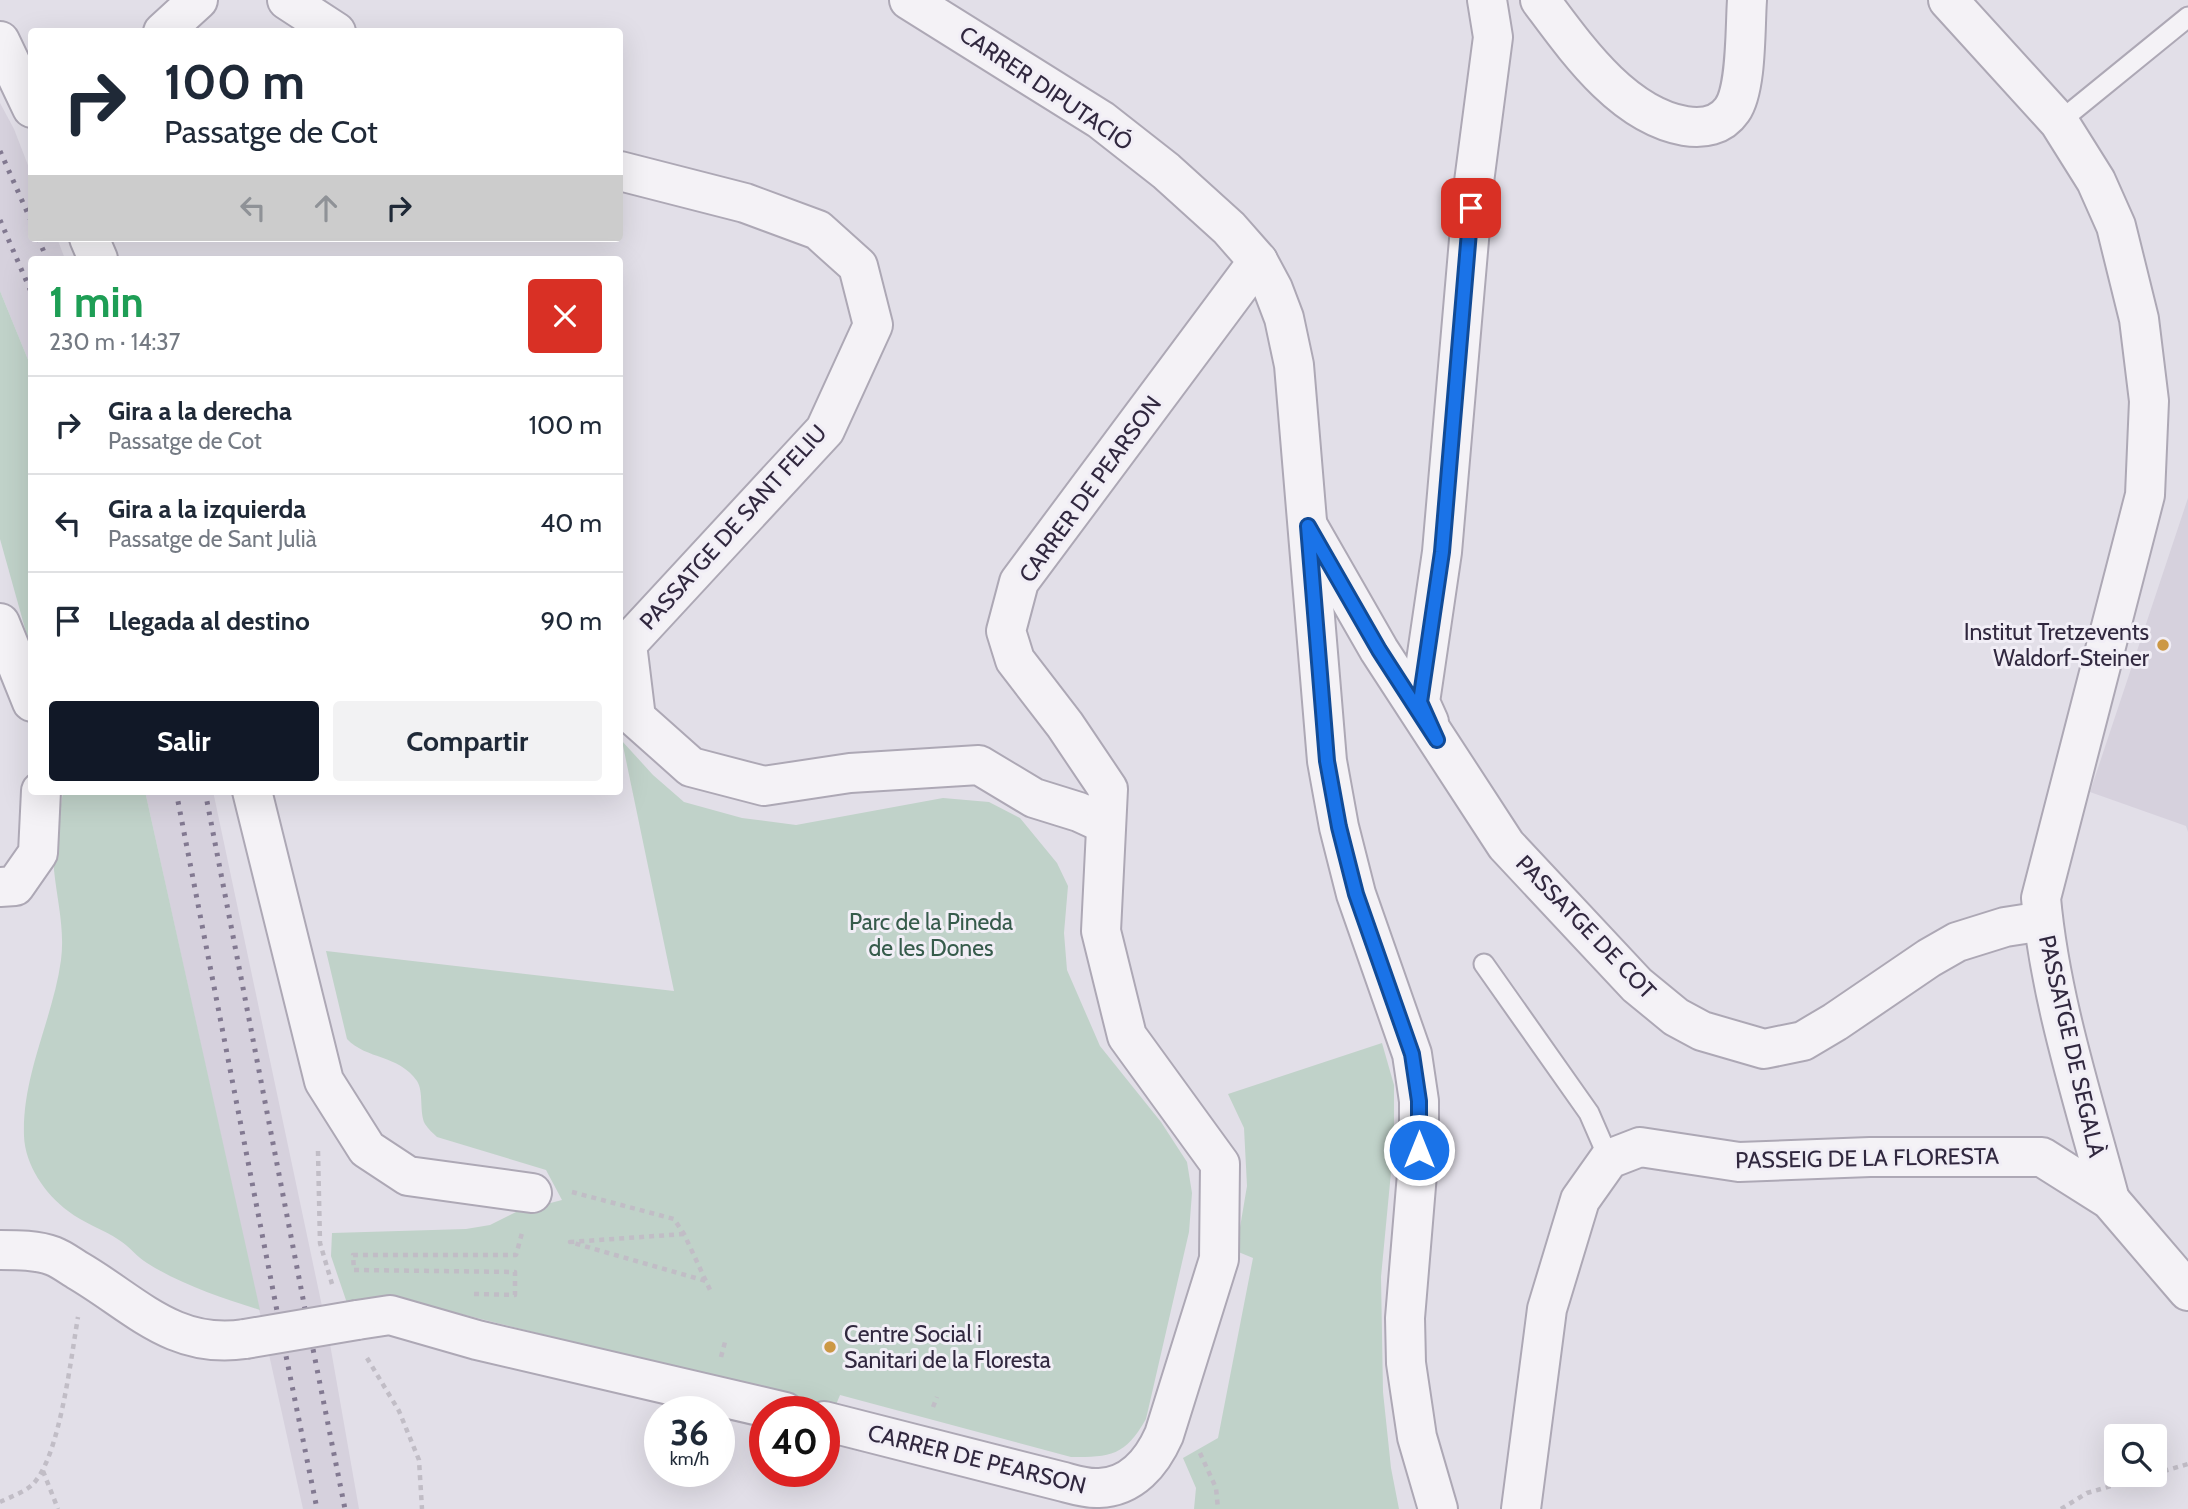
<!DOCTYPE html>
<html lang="es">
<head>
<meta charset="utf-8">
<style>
  body { margin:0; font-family:Cabin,sans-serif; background:#f2f2f3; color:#1f2937; height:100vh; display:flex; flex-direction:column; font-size:26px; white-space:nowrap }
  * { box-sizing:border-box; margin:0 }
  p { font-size:23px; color:#747a83 }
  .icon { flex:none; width:38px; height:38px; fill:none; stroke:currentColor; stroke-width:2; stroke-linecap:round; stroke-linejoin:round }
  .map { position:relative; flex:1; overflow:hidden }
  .panel { position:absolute; left:28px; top:256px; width:595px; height:539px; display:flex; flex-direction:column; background:#fff; border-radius:7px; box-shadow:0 7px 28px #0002 }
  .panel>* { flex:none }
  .hud { position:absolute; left:28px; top:28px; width:595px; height:214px; border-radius:7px; box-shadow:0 7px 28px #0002; background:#fff; color:#1f2937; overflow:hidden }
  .fabs { position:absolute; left:2104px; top:1424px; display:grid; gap:14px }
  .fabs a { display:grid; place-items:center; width:63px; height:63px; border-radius:7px; background:#fff; box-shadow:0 7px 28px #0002; font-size:35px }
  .speed { position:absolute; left:644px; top:1396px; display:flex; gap:14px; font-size:35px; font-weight:700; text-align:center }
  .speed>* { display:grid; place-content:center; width:91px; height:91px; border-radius:50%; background:#fff; box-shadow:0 7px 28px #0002; line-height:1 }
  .speed small { font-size:18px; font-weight:400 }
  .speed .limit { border:10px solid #d22; background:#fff; color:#111 }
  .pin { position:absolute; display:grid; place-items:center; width:60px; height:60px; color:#fff; margin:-30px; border-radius:14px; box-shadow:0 4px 10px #0006 }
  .me { position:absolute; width:77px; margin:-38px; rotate:0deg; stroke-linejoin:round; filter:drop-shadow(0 0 5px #0008) }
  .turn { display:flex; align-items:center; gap:24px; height:147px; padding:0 21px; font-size:32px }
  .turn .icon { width:91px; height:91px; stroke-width:2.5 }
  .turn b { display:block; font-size:49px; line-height:60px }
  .lanes { display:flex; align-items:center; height:66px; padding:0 21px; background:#0003; justify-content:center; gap:35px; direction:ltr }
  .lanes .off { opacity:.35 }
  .round { display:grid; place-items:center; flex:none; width:74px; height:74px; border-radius:7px; background:#f2f2f3 }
  .overview { display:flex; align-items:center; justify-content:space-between; height:119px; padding:0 21px }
  h1 { font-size:42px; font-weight:800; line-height:52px; color:#1e9e55 }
  .cta { display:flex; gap:14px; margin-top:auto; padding:14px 21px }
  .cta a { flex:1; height:80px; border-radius:7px; background:#111827; color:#fff; font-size:28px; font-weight:800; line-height:80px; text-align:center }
  .cta a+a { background:#f2f2f3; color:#1f2937 }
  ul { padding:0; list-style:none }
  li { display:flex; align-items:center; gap:21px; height:98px; padding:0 21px; border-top:2px solid #e0e1e3 }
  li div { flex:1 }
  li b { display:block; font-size:26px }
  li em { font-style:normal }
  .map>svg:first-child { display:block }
  .built { fill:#d6d1dd }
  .green { fill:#c0d2c9 }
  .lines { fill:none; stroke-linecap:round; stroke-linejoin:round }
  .service-casing { stroke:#ada8b5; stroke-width:23 }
  .minor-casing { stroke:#ada8b5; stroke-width:42 }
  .tertiary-casing { stroke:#ada8b5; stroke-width:42 }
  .path { stroke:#c1bdc6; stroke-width:4.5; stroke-dasharray:5 5; stroke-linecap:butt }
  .service { stroke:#f4f2f6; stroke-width:19 }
  .minor { stroke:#f4f2f6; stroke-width:38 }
  .tertiary { stroke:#f4f2f6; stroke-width:38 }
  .rail { stroke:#827991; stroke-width:5; stroke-dasharray:3.5 7; stroke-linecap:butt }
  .minor-bridge-casing { stroke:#ada8b5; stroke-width:42; stroke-linecap:butt }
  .minor-bridge { stroke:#f4f2f6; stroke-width:38 }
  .route-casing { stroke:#114b97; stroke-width:18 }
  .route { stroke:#1a73e8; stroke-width:12 }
  .poi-dot { fill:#cc9845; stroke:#f1eef6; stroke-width:2.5 }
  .labels { text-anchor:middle; stroke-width:6; stroke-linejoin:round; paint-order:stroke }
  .street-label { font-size:23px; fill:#31283f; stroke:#f1eef6 }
  .poi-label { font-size:23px; fill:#31283f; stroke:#f1eef6; text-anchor:end }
  .park-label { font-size:23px; fill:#365b4b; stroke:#f1eef6 }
</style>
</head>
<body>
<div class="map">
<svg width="2188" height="1509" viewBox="0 0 2188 1509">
  <rect width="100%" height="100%" fill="#e2dfe8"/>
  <g class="built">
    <polygon points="0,103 14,129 31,173 32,238 57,238 65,259 32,259 31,367 0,291"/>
    <polygon points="2188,498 2188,832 2186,826 2090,792"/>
    <polygon points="145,791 213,791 330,1344 359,1509 303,1509"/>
  </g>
  <g class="green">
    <polygon points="0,291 31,367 31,650 0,539"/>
    <path d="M622,741L653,775L684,802L742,818L796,825L943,798L989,802L1020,818L1057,863L1068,886L1064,933L1067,970L1100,1046L1161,1122L1187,1162L1192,1193L1189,1232L1146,1419C1125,1456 1111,1457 1071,1457L840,1395L835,1407L421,1304L348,1306L331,1256L332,1233L466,1229L490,1225L516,1212L562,1200L546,1170L437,1137C433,1133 428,1129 425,1124C419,1112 424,1092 417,1081C398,1054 367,1060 347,1039L326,951L674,991Z"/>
    <path d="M63,791H145L260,1310C222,1298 182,1285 147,1263C137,1257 129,1246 119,1240C103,1229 83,1223 68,1211C45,1194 25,1165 24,1136C22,1074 53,1019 61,960C65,929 57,900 54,870C53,848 60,814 63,791Z"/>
    <polygon points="1382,1043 1394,1085 1394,1141 1381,1277 1383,1392 1391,1468 1399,1509 1194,1509 1196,1488 1183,1458 1218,1438 1253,1258 1236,1251 1247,1186 1244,1128 1228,1094"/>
  </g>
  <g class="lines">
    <defs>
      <g id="service">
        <polyline points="2059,122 2188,17"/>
        <polyline points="1484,964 1589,1113 1609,1159"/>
      </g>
      <g id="minor">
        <polyline points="287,0 336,32"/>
        <path d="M1540,0C1576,48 1622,115 1685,126C1703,129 1721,126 1732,110C1747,89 1745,27 1747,0"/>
        <path d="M1948,0L2059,122L2096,181L2116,226L2139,319L2149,401L2145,495L2041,898C2050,999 2084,1102 2110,1200"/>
        <polyline points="163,32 198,0"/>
        <polyline points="0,41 32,108"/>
        <polyline points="620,171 745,203 818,230 858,266 873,325 825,430 627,644 636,718 691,767 764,786 850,773 979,765 1034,798 1079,812 1105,824"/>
        <polyline points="89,238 98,259"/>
        <polyline points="1308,526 1379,650 1506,845 1637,985 1676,1017 1702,1031 1764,1049 1803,1041 1835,1022 1929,958 1957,942 2005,927 2043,921"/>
        <polyline points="0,623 32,702"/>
        <polyline points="1429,722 1420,702 1442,552 1474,182 1493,37 1487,0"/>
        <polyline points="252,791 324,1081 367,1149 408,1176 532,1193"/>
        <polyline points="0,887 15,886 38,853 41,791"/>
        <path d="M0,1250C18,1250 37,1250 53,1256C61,1259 69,1265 77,1270C134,1303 173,1350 245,1339"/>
        <polyline points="357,1320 390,1315 477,1340 785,1412"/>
        <path d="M824,1421L1060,1481C1072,1484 1086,1489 1099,1488C1132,1487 1152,1462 1164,1435L1219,1259L1220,1164L1127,1036L1101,931L1108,789L1065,725L1015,660L1006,631L1019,582L1258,261"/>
      </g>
      <g id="tertiary">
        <polyline points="909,0 1101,120 1166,171 1229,228 1258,261 1273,289 1284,318 1294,365 1327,761 1339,827 1356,894 1412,1054 1419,1101 1419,1150 1405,1318 1406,1363 1417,1437 1438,1509"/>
        <polyline points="1521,1509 1547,1309 1580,1200 1609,1159 1640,1147 1739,1162 1870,1157 2042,1157 2110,1200 2188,1291"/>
      </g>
    </defs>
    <use href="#service" class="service-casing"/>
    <use href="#minor" class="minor-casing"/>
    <use href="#tertiary" class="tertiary-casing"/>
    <g class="path">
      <polyline points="318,1151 320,1243 332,1284"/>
      <polyline points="572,1192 674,1219 684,1234 711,1292"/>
      <polyline points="684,1234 570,1242 706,1281"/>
      <polyline points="474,1294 515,1295 515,1272 354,1270 353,1255 516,1255 522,1233"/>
      <polyline points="721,1357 725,1342"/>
      <polyline points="367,1358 399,1411 419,1460 422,1509"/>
      <polyline points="933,1407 937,1397"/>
      <polyline points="1200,1453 1216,1488 1218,1509"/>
      <polyline points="43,1471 58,1509"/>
      <polyline points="2154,1474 2188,1464"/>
      <path d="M0,1502C10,1497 25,1492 33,1484C60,1456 71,1357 78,1317"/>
      <polyline points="2061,1509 2087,1493 2149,1475"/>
    </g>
    <use href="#service" class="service"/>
    <use href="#minor" class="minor"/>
    <use href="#tertiary" class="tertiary"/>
    <g class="rail">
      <polyline points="0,151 32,223"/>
      <polyline points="0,220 32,294"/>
      <polyline points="38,238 47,259"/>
      <polyline points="176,791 278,1316"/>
      <polyline points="205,791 305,1309"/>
      <polyline points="311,1339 345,1509"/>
      <polyline points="284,1346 317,1509"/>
    </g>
    <defs>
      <polyline id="minor-bridge" points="245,1339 357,1320"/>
    </defs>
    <use href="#minor-bridge" class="minor-bridge-casing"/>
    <use href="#minor-bridge" class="minor-bridge"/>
  </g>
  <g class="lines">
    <defs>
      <polyline id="route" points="1419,1150 1419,1101 1412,1054 1356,894 1339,827 1327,761 1308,526 1379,650 1437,740 1420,702 1442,552 1471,208"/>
    </defs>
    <use href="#route" class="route-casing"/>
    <use href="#route" class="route"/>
  </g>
  <g class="poi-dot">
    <circle cx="2163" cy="645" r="7"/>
    <circle cx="830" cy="1347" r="7"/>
  </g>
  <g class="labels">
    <g class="street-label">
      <text transform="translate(1046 88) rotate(34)" y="8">CARRER DIPUTACIÓ</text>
      <text transform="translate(1090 489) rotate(-54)" y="8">CARRER DE PEARSON</text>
      <text transform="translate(733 527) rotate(-48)" y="8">PASSATGE DE SANT FELIU</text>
      <text transform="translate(1586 927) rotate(46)" y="8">PASSATGE DE COT</text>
      <text transform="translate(2072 1046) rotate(77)" y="8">PASSATGE DE SEGALÀ</text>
      <text transform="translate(1867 1158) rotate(-1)" y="8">PASSEIG DE LA FLORESTA</text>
      <text transform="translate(977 1459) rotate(14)" y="8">CARRER DE PEARSON</text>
    </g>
    <g class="poi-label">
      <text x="2149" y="640">Institut Tretzevents<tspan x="2149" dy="26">Waldorf-Steiner</tspan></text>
      <text x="844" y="1342" text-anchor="start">Centre Social i<tspan x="844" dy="26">Sanitari de la Floresta</tspan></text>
    </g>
    <g class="park-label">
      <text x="931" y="930">Parc de la Pineda<tspan x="931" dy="26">de les Dones</tspan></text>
    </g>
  </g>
</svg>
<div class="fabs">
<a><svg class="icon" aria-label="search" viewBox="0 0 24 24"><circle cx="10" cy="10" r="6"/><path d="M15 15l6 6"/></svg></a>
</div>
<div class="speed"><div>36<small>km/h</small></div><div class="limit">40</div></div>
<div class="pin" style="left:1471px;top:208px;background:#d93025"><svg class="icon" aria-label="arrive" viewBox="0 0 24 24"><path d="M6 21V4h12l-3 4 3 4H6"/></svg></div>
<svg class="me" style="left:1419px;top:1150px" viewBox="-20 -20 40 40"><circle r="17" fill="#1a73e8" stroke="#fff" stroke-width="3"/><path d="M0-11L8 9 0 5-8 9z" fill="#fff"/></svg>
<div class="hud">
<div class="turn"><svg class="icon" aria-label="right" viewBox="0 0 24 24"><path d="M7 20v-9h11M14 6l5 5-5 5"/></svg><div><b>100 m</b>Passatge de Cot</div></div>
<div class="lanes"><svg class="icon off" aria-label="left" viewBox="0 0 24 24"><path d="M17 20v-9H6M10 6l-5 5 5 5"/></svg><svg class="icon off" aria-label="ahead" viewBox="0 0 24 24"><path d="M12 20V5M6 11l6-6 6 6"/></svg><svg class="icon" aria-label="right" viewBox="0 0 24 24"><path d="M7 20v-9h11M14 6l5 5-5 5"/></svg></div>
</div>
<section class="panel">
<div class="overview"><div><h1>1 min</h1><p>230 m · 14:37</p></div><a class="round" style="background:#d93025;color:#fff"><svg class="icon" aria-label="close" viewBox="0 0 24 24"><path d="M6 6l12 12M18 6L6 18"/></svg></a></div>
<ul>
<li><svg class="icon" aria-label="right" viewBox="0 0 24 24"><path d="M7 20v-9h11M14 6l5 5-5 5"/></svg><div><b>Gira a la derecha</b><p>Passatge de Cot</p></div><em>100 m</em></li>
<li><svg class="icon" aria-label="left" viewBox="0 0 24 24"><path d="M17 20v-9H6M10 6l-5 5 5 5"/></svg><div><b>Gira a la izquierda</b><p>Passatge de Sant Julià</p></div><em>40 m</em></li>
<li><svg class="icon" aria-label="arrive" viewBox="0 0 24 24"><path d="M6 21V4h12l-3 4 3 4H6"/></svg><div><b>Llegada al destino</b></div><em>90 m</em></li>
</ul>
<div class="cta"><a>Salir</a><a>Compartir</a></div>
</section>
</div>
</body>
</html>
